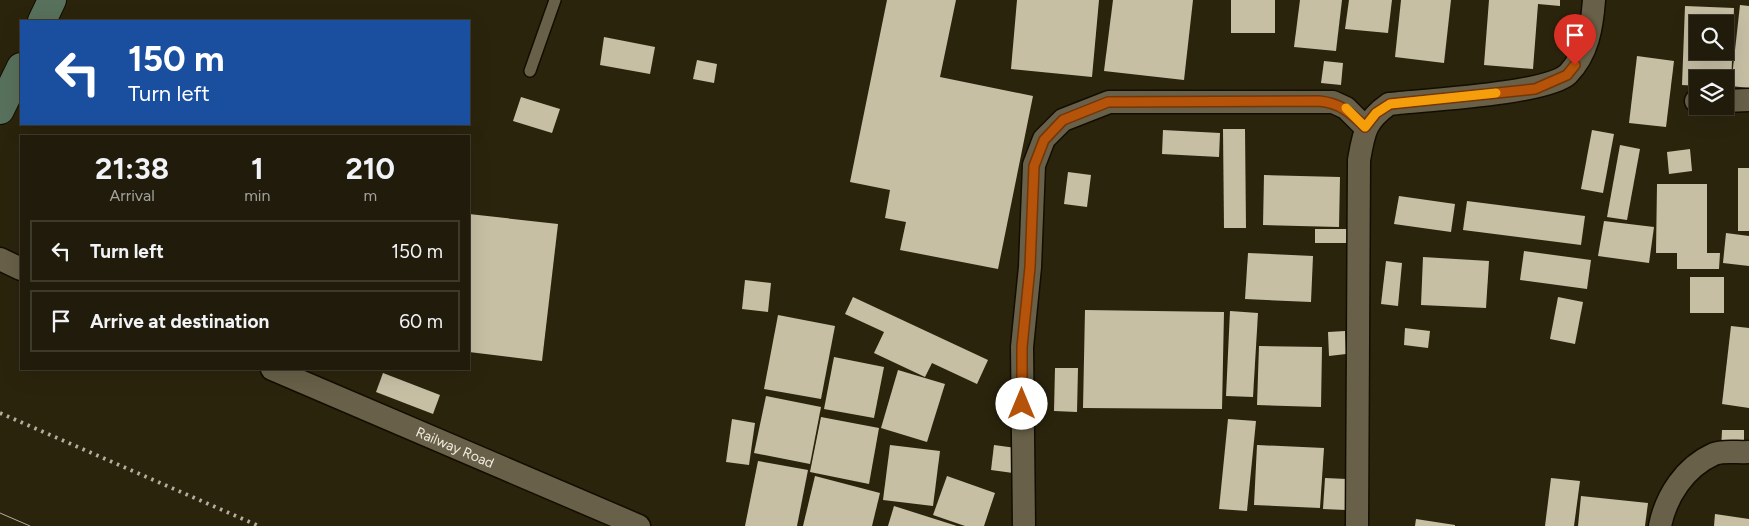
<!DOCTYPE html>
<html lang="en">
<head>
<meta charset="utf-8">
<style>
  body { margin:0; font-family:Figtree,sans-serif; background:#2d2818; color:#f1f3f6; height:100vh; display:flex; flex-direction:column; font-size:19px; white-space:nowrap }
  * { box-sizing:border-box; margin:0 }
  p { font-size:16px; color:#a2a19c }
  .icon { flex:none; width:28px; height:28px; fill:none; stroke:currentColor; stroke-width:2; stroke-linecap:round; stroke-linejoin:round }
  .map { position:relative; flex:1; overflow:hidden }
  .drawer { position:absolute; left:20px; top:135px; width:450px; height:235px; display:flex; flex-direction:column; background:#201b0a; border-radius:0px; box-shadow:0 5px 20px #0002,0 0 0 1px #3d392b }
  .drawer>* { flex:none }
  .top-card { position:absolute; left:20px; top:20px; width:450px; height:105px; border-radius:0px; box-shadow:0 5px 20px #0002,0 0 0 1px #3d392b; background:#1a4fa0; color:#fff; overflow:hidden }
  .controls { position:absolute; left:1689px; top:15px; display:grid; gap:10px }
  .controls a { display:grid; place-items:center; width:45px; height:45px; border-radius:0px; background:#201b0a; box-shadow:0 5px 20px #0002,0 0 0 1px #3d392b; font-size:25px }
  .pin { position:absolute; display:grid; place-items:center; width:42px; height:42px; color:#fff; margin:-51px -21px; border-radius:50% 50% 50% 0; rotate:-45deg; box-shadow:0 0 5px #0007 }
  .pin .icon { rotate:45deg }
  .me { position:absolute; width:55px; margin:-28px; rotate:0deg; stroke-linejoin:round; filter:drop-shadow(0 0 4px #0008) }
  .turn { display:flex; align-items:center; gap:18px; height:105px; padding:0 25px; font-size:22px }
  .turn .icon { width:65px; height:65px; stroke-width:2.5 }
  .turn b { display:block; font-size:35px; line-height:42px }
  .eta { display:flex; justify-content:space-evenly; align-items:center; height:85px; text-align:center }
  .eta b { font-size:30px; font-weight:700; line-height:35px }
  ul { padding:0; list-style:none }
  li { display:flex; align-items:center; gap:15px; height:62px; margin:0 10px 8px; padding:0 15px; border:2px solid #3d392b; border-radius:0px }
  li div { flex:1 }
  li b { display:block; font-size:19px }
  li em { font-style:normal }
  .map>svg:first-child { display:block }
  .building { fill:#c7bfa4; fill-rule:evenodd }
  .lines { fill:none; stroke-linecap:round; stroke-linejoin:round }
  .service-casing { stroke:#130d00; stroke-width:14 }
  .minor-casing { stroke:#130d00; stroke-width:25 }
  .secondary-casing { stroke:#130d00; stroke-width:30 }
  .service { stroke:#686048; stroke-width:11 }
  .minor { stroke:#686048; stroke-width:22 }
  .secondary { stroke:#58715c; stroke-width:28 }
  .tram { stroke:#b4af9e; stroke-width:1 }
  .rail { stroke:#b4af9e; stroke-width:4; stroke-dasharray:2.5 5; stroke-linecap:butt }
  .route-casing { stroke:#753606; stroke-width:12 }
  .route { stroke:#b45309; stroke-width:9 }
  .slow { stroke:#f59e0b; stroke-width:9 }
  .labels { text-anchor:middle; stroke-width:5; stroke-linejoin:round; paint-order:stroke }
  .street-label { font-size:14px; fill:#f0ecde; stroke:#100d05 }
</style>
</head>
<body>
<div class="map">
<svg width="1749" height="526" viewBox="0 0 1749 526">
  <rect width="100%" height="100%" fill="#2b240d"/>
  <g class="building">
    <polygon points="887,0 956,0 940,77 1033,96 998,269 900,250 906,222 885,218 890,190 850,182"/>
    <polygon points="1017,0 1099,0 1092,77 1011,69"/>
    <polygon points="1113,0 1193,0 1184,80 1104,71"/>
    <rect x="1231" y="0" width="44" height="33"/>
    <polygon points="1300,0 1342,0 1336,51 1294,47"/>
    <polygon points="1349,0 1392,0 1388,33 1345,29"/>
    <polygon points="1401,0 1451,0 1444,63 1395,57"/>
    <polygon points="1489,0 1560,0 1560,6 1538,4 1533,69 1484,65"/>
    <polygon points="1740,5 1749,6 1749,88 1731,86"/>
    <path d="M1685,6L1734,8L1731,87H1725V79H1698V86L1682,85ZM1698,24H1725V51H1698Z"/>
    <polygon points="604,37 655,47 650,74 600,65"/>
    <polygon points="1637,56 1674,61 1666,127 1629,123"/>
    <polygon points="697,60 717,64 714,83 693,79"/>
    <polygon points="1324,61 1343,63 1341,85 1321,83"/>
    <polygon points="521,97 560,109 552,133 513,121"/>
    <polygon points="1223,129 1245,129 1246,228 1224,228"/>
    <polygon points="1163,130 1220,133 1219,157 1162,154"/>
    <polygon points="1592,130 1614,134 1603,193 1581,189"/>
    <polygon points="1620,145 1640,149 1627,220 1607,217"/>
    <polygon points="1690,149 1692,171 1669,174 1667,152"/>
    <rect x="1738" y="168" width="11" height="63"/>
    <polygon points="1068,172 1091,175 1087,207 1064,204"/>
    <polygon points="1264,175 1340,177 1339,227 1263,225"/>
    <polygon points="1657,184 1707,184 1707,253 1720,253 1719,269 1677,269 1677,253 1656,253"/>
    <polygon points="1399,196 1455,204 1451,232 1394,224"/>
    <polygon points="1467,201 1585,216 1581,245 1463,230"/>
    <polygon points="469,214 558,224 542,361 469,352"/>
    <polygon points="1604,221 1654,227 1649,263 1598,256"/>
    <rect x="1315" y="229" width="32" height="14"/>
    <polygon points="1726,233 1749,236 1749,266 1723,263"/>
    <polygon points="1524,251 1591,260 1587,289 1520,280"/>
    <polygon points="1248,253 1313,256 1311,302 1245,299"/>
    <polygon points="1423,257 1489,261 1486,308 1421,305"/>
    <polygon points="1386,261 1402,263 1398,306 1381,304"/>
    <rect x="1690" y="277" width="34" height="36"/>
    <polygon points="745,280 771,283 768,312 742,309"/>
    <polygon points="853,297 988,360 977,384 932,363 925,377 874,353 884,332 845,314"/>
    <polygon points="1558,297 1583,302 1575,344 1550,339"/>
    <polygon points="1085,310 1224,312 1222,409 1083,408"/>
    <polygon points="1230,311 1258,313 1253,397 1226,396"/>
    <polygon points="778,315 835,326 821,399 764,389"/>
    <polygon points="1731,326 1749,328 1749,408 1722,404"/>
    <polygon points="1405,328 1430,331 1428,348 1404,345"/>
    <polygon points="1345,331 1346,354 1329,356 1328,332"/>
    <polygon points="1259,346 1322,347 1321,407 1257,405"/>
    <polygon points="834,357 884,367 874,418 824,409"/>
    <polygon points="1055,368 1078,368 1077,412 1054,411"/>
    <polygon points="898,370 945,384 927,442 881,428"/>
    <polygon points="383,373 440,395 433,414 376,392"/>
    <polygon points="766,396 821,407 810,464 754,453"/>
    <polygon points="821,417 879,428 869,484 810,472"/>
    <polygon points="732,419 755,423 749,465 726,462"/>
    <polygon points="1228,419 1256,421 1247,511 1219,509"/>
    <polygon points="1722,430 1744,430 1744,452 1721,452"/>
    <polygon points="890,445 940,451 933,506 883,500"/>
    <polygon points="994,445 1016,448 1013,473 991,470"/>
    <polygon points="1257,445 1324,448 1320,508 1254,505"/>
    <polygon points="758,461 808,470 797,526 745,526"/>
    <polygon points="815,476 880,493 872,526 803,526"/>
    <polygon points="947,476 995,493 984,526 965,526 933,515"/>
    <polygon points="1325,478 1347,479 1346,510 1323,509"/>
    <polygon points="1551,478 1580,481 1574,526 1545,526"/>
    <polygon points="1581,496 1648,503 1645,526 1578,526"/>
    <polygon points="894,506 957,526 888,526"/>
    <polygon points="1715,514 1749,519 1749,526 1714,526"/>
    <polygon points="1416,519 1455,525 1455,526 1415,526"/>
  </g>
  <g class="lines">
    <defs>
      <polyline id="service" points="530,71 555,0"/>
      <g id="minor">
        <polyline points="1696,101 1698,101"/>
        <polyline points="1725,101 1749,100"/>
        <polyline points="0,259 21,269"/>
        <path id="s1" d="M272,369L639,526"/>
        <polyline points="1024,526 1022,347 1030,267 1034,165 1044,139 1063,120 1109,102 1333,102 1346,108 1365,127"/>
        <path d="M1357,526L1359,160C1364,132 1365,121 1389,104C1424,100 1547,94 1568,74C1588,53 1592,27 1594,0"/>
        <path d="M1660,526C1666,496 1685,467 1714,454C1723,450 1739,453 1749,452"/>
      </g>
      <g id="secondary">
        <polyline points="42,21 52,0"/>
        <polyline points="0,110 21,67"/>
      </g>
    </defs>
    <use href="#service" class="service-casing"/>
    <use href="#minor" class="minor-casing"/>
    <use href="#secondary" class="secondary-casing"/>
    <use href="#service" class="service"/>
    <use href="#minor" class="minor"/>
    <use href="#secondary" class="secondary"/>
    <polyline class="tram" points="0,513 30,526"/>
    <polyline class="rail" points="0,413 259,526"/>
  </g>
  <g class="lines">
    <defs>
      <path id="route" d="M1022,404V347L1030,267L1034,166L1044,140L1063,120L1108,102L1319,101C1340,103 1350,112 1365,127L1376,113L1390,104L1535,89L1567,75L1575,65"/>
    </defs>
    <use href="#route" class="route-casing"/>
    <use href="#route" class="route"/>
    <polyline class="slow" points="1346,108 1365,127 1376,113 1390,104 1496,93"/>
  </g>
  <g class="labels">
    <g class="street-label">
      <text dy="5" stroke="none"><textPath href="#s1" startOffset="199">Railway Road</textPath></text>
    </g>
  </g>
</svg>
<div class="controls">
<a><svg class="icon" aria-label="search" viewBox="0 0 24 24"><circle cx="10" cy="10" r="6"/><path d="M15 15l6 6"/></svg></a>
<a><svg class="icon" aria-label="layers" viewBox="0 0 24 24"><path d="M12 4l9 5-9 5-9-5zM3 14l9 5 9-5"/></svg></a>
</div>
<div class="pin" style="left:1575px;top:65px;background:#d93025"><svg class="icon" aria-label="arrive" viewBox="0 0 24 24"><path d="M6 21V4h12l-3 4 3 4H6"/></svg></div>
<svg class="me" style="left:1022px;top:404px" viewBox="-20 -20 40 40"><circle r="19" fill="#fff"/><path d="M0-13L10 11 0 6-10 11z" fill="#b45309"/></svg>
<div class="top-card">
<div class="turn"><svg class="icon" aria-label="left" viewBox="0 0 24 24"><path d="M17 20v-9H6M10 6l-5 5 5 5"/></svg><div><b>150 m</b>Turn left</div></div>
</div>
<section class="drawer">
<div class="eta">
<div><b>21:38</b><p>Arrival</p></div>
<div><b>1</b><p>min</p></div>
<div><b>210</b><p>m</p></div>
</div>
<ul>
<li><svg class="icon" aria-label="left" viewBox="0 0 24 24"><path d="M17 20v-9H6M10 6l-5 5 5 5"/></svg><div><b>Turn left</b></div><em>150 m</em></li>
<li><svg class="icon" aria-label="arrive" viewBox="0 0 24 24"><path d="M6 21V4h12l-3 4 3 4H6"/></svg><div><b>Arrive at destination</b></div><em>60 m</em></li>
</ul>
</section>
</div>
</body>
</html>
